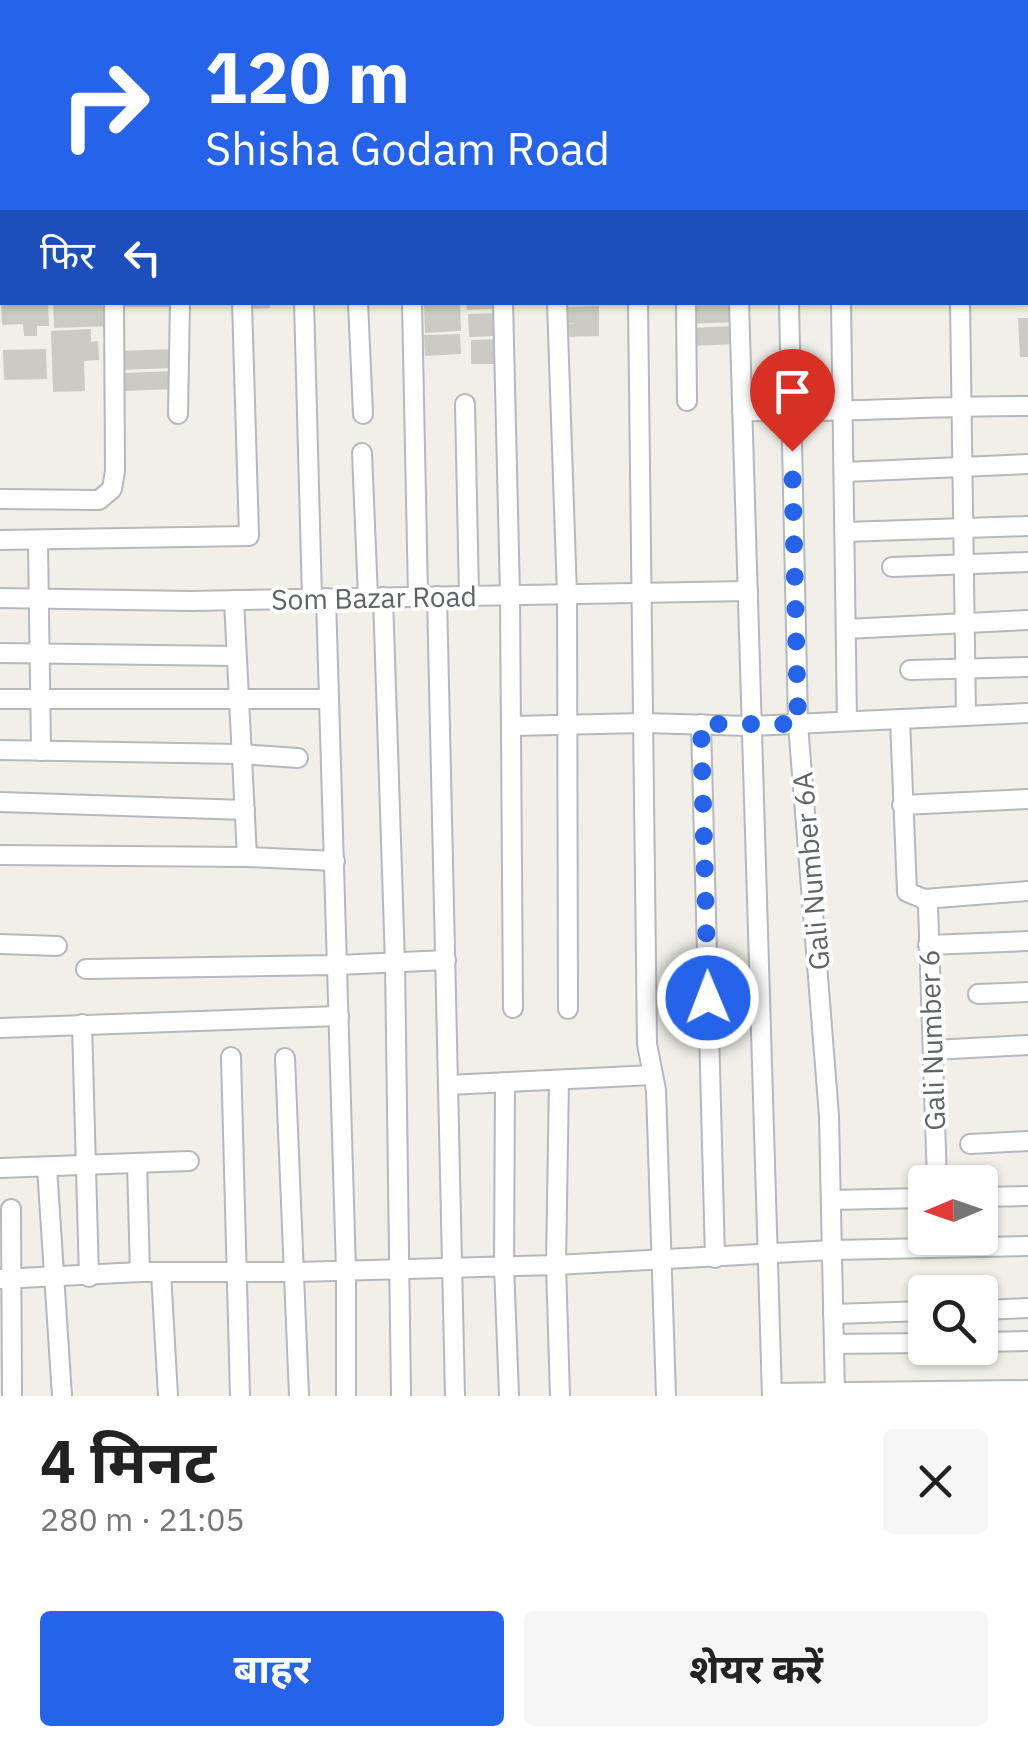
<!DOCTYPE html>
<html lang="hi">
<head>
<meta charset="utf-8">
<style>
  body { margin:0; font-family:"IBM Plex Sans","Noto Sans Devanagari",sans-serif; background:#f6f6f6; color:#222; height:100vh; display:flex; flex-direction:column; font-size:38px; white-space:nowrap }
  * { box-sizing:border-box; margin:0 }
  p { font-size:32px; color:#767676 }
  .icon { flex:none; width:55px; height:55px; fill:none; stroke:currentColor; stroke-width:2; stroke-linecap:round; stroke-linejoin:round }
  .map { position:relative; height:1396px; overflow:hidden }
  .sheet { display:flex; flex-direction:column; background:#fff; flex:1 }
  .sheet>* { flex:none }
  .guide { position:absolute; left:0px; top:0px; width:1030px; height:305px; box-shadow:0 2px 8px #0004; background:#2563eb; color:#fff; overflow:hidden }
  .needle { width:65px; rotate:268deg }
  .buttons { position:absolute; left:908px; top:1165px; display:grid; gap:20px }
  .buttons a { display:grid; place-items:center; width:90px; height:90px; border-radius:10px; background:#fff; box-shadow:0 2px 8px #0004; font-size:50px }
  .pin { position:absolute; display:grid; place-items:center; width:85px; height:85px; color:#fff; margin:-102px -42px; border-radius:50% 50% 50% 0; rotate:-45deg; box-shadow:0 0 10px #0007 }
  .pin .icon { rotate:45deg }
  .me { position:absolute; width:110px; margin:-55px; rotate:359deg; stroke-linejoin:round; filter:drop-shadow(0 0 8px #0008) }
  .turn { display:flex; align-items:center; gap:35px; height:210px; padding:0 40px; font-size:45px }
  .turn .icon { width:130px; height:130px; stroke-width:2.5 }
  .turn b { display:block; font-size:70px; line-height:85px }
  .then { display:flex; align-items:center; height:95px; padding:0 40px; background:#0003; gap:20px; font-size:38px }
  .round { display:grid; place-items:center; flex:none; width:105px; height:105px; border-radius:10px; background:#f6f6f6 }
  .head { display:flex; align-items:center; justify-content:space-between; height:170px; padding:0 40px }
  h1 { font-size:60px; font-weight:700; line-height:75px }
  .primary-button { display:flex; gap:20px; margin-top:auto; padding:20px 40px }
  .primary-button a { flex:1; height:115px; border-radius:10px; background:#2563eb; color:#fff; font-size:40px; font-weight:700; line-height:115px; text-align:center }
  .primary-button a+a { background:#f6f6f6; color:#222 }
  .map>svg:first-child { display:block }
  .building { fill:#cccac5 }
  .lines { fill:none; stroke-linecap:round; stroke-linejoin:round }
  .minor-casing { stroke:#b5b8bc; stroke-width:22 }
  .minor { stroke:#fff; stroke-width:18 }
  .route { stroke:#2563eb; stroke-width:18; stroke-dasharray:0 32.4 }
  .labels { text-anchor:middle; stroke-width:8; stroke-linejoin:round; paint-order:stroke }
  .street-label { font-size:28px; fill:#5f6368; stroke:#fff }
</style>
</head>
<body>
<div class="map">
<svg width="1028" height="1396" viewBox="0 0 1028 1396">
  <rect width="100%" height="100%" fill="#f1efe8"/>
  <g class="building">
    <polygon points="1,302 48,302 49,326 37,326 37,336 24,336 23,324 2,325"/>
    <polygon points="53,302 111,302 112,326 54,328"/>
    <rect x="119" y="302" width="59" height="5"/>
    <polygon points="245,302 270,302 270,308 246,309"/>
    <polygon points="460,302 461,331 425,333 424,303"/>
    <polygon points="466,302 496,302 496,309 467,310"/>
    <polygon points="734,303 735,322 690,324 690,305"/>
    <polygon points="599,306 599,336 562,337 561,325 576,323 560,324 559,307"/>
    <polygon points="499,313 500,336 469,337 468,314"/>
    <polygon points="1018,318 1028,318 1028,357 1020,357"/>
    <polygon points="736,326 737,344 690,346 690,328"/>
    <polygon points="91,329 91,342 98,341 99,360 84,361 85,391 53,392 51,331"/>
    <polygon points="460,334 461,354 425,356 424,335"/>
    <polygon points="501,339 502,364 471,364 471,340"/>
    <polygon points="46,349 47,379 4,380 3,350"/>
    <polygon points="174,349 175,368 119,370 118,351"/>
    <polygon points="175,371 175,389 124,391 123,373"/>
  </g>
  <g class="lines">
    <defs>
      <g id="minor">
        <polyline points="111,0 111,2"/>
        <polyline points="174,0 174,2"/>
        <polyline points="239,0 239,2"/>
        <polyline points="296,0 296,2"/>
        <polyline points="351,0 351,2"/>
        <polyline points="403,0 403,2"/>
        <polyline points="457,0 457,2"/>
        <polyline points="521,0 521,2"/>
        <polyline points="577,0 577,2"/>
        <polyline points="631,0 631,2"/>
        <polyline points="685,0 685,2"/>
        <polyline points="733,0 733,2"/>
        <polyline points="783,0 783,2"/>
        <polyline points="839,0 839,2"/>
        <polyline points="0,277 2,277"/>
        <polyline points="304,302 312,598"/>
        <polyline points="358,302 363,414"/>
        <polyline points="412,302 418,596"/>
        <polyline points="503,302 510,595 513,1008"/>
        <polyline points="557,302 567,595 568,1009"/>
        <polyline points="638,302 647,1044 656,1090 666,1396"/>
        <polyline points="686,302 687,401"/>
        <polyline points="739,302 772,1396"/>
        <polyline points="789,302 798,724 829,1116 835,1396"/>
        <polyline points="841,302 847,721"/>
        <polyline points="960,302 966,716"/>
        <polyline points="465,404 469,596"/>
        <path d="M742,411C837,413 932,406 1028,406"/>
        <polyline points="178,414 180,302"/>
        <polyline points="362,453 368,597"/>
        <polyline points="845,472 1028,464"/>
        <polyline points="0,499 99,500 112,489 115,471 114,302"/>
        <polyline points="845,532 1028,526"/>
        <polyline points="0,540 249,536 242,302"/>
        <polyline points="38,541 41,751"/>
        <polyline points="892,567 1028,562"/>
        <polyline points="437,596 455,1396"/>
        <polyline points="383,597 395,963 401,1396"/>
        <polyline points="0,598 191,601 748,591"/>
        <polyline points="326,598 346,1270 346,1396"/>
        <polyline points="234,600 247,857"/>
        <polyline points="846,629 1028,620"/>
        <polyline points="0,653 236,656"/>
        <polyline points="910,670 1028,667"/>
        <polyline points="0,699 329,699"/>
        <polyline points="900,719 907,892 924,899 1028,891"/>
        <polyline points="701,724 715,1258"/>
        <polyline points="512,726 643,723 750,726 1028,713"/>
        <polyline points="0,750 240,754 298,758"/>
        <polyline points="0,802 245,810"/>
        <polyline points="902,805 1028,799"/>
        <polyline points="0,855 247,857 335,861"/>
        <polyline points="924,899 928,905 937,1182"/>
        <polyline points="0,944 57,946"/>
        <polyline points="928,945 1028,941"/>
        <polyline points="86,969 338,965 446,960"/>
        <polyline points="978,994 1028,992"/>
        <polyline points="82,1024 89,1277"/>
        <polyline points="0,1028 339,1016"/>
        <polyline points="933,1050 1028,1045"/>
        <polyline points="231,1057 240,1396"/>
        <polyline points="285,1058 299,1396"/>
        <polyline points="559,1080 556,1265 560,1396"/>
        <polyline points="505,1082 504,1266 509,1396"/>
        <polyline points="448,1085 653,1075"/>
        <polyline points="970,1144 1028,1141"/>
        <polyline points="137,1163 140,1272"/>
        <polyline points="47,1167 62,1396"/>
        <polyline points="0,1168 189,1161"/>
        <polyline points="980,1197 1028,1196"/>
        <polyline points="831,1200 925,1198"/>
        <polyline points="11,1209 12,1396"/>
        <polyline points="161,1272 168,1396"/>
        <polyline points="0,1279 140,1272 296,1272 556,1265 832,1250 1028,1246"/>
        <polyline points="980,1310 1028,1308"/>
        <polyline points="833,1314 925,1311"/>
        <polyline points="980,1342 1028,1341"/>
        <polyline points="834,1344 925,1343"/>
        <polyline points="772,1393 1028,1390"/>
      </g>
    </defs>
    <use href="#minor" class="minor-casing"/>
    <use href="#minor" class="minor"/>
  </g>
  <g class="lines">
    <polyline class="route" points="708,998 701,724 798,724 792,451"/>
  </g>
  <g class="labels">
    <g class="street-label">
      <text transform="translate(374 598) rotate(-1)" y="10">Som Bazar Road</text>
      <text transform="translate(811 871) rotate(-95)" y="10">Gali Number 6A</text>
      <text transform="translate(932 1040) rotate(-92)" y="10">Gali Number 6</text>
    </g>
  </g>
</svg>
<div class="buttons">
<a><svg class="needle" viewBox="-14 -14 28 28"><path d="M0-13l5 13h-10z" fill="#e53935"/><path d="M0 13l5-13h-10z" fill="#767676"/></svg></a>
<a><svg class="icon" aria-label="search" viewBox="0 0 24 24"><circle cx="10" cy="10" r="6"/><path d="M15 15l6 6"/></svg></a>
</div>
<div class="pin" style="left:792px;top:451px;background:#d93025"><svg class="icon" aria-label="arrive" viewBox="0 0 24 24"><path d="M6 21V4h12l-3 4 3 4H6"/></svg></div>
<svg class="me" style="left:708px;top:998px" viewBox="-20 -20 40 40"><circle r="17" fill="#2563eb" stroke="#fff" stroke-width="3"/><path d="M0-11L8 9 0 5-8 9z" fill="#fff"/></svg>
<div class="guide">
<div class="turn"><svg class="icon" aria-label="right" viewBox="0 0 24 24"><path d="M7 20v-9h11M14 6l5 5-5 5"/></svg><div><b>120 m</b>Shisha Godam Road</div></div>
<div class="then">फिर<svg class="icon" aria-label="left" viewBox="0 0 24 24"><path d="M17 20v-9H6M10 6l-5 5 5 5"/></svg></div>
</div>
</div>
<section class="sheet">
<div class="head"><div><h1>4 मिनट</h1><p>280 m · 21:05</p></div><a class="round"><svg class="icon" aria-label="close" viewBox="0 0 24 24"><path d="M6 6l12 12M18 6L6 18"/></svg></a></div>
<div class="primary-button"><a>बाहर</a><a>शेयर करें</a></div>
</section>
</body>
</html>
